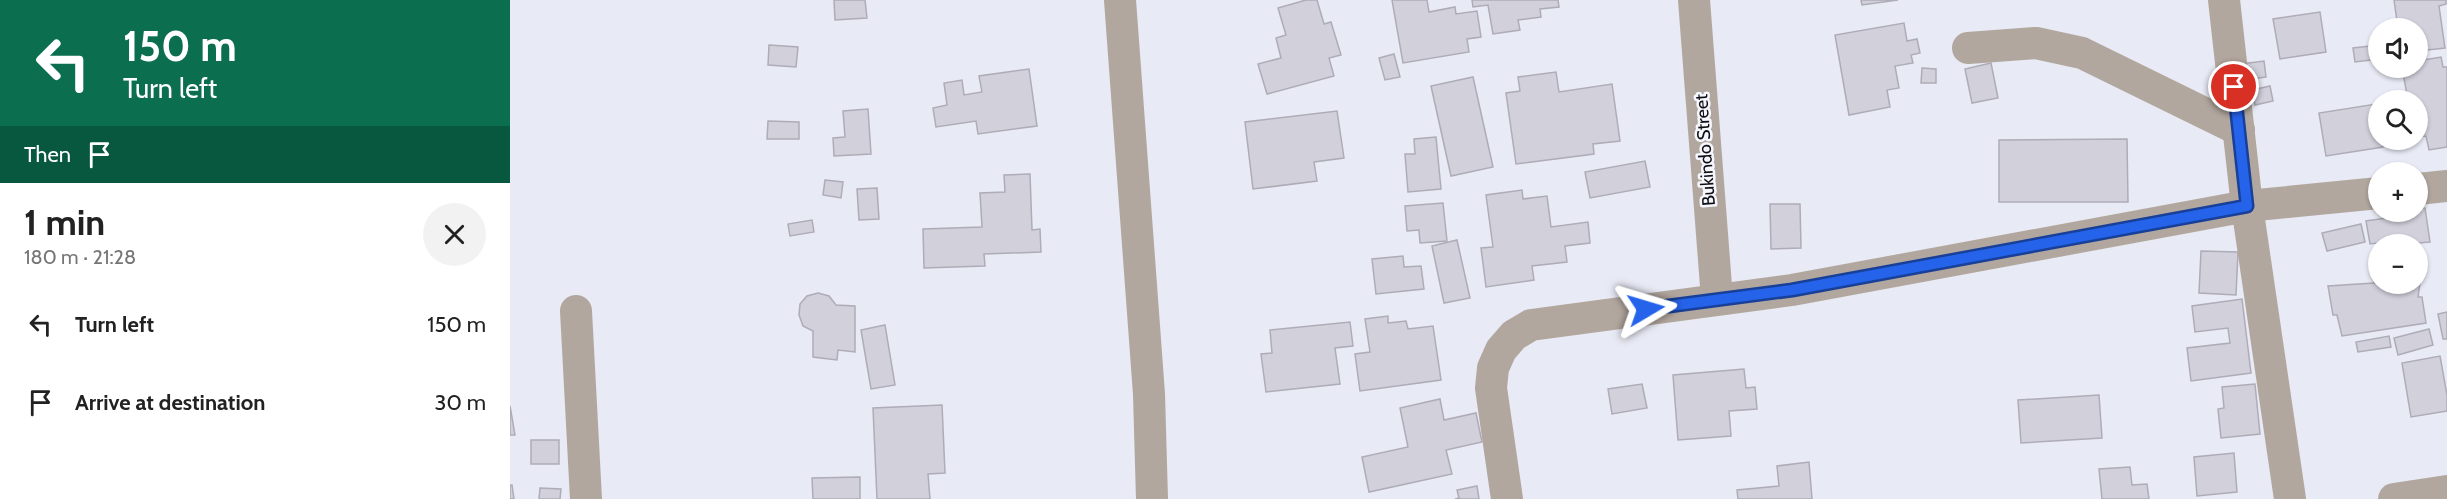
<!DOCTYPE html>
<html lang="en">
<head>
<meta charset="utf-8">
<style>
  body { margin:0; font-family:Cabin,sans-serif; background:#f2f2f2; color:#222; height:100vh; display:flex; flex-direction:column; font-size:22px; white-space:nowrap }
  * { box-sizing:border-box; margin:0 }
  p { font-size:20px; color:#767676 }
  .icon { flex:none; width:33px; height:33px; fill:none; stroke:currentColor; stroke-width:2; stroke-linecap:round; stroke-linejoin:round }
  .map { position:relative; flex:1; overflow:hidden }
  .sheet { display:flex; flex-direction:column; background:#fff; width:510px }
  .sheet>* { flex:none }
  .top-card { background:#0b6e4f; color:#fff; overflow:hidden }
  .controls { position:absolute; left:1858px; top:18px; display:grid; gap:12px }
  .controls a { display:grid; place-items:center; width:60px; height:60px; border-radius:50%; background:#fff; box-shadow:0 2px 4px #0004; font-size:30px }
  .pin { position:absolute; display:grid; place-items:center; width:51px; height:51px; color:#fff; margin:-26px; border:3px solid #fff; border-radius:50%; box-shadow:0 2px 6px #0007 }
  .me { position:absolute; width:66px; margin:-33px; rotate:83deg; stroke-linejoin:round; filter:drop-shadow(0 0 4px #0008) }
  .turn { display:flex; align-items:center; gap:21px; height:126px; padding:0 24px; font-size:27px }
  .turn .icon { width:78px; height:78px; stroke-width:2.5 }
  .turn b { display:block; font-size:42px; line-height:51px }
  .then { display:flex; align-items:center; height:57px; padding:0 24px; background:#0003; gap:12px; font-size:22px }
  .round { display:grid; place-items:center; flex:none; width:63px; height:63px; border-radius:32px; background:#f2f2f2 }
  .overview { display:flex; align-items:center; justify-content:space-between; height:102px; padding:0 24px }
  h1 { font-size:36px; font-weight:800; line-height:45px }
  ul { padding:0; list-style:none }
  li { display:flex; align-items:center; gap:18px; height:78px; padding:0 24px }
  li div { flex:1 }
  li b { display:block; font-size:22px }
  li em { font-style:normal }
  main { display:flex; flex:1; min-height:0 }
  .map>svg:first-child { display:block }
  .building { fill:#d2d0db; stroke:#aeacb7; stroke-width:1.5 }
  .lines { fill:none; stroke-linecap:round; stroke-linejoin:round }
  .street { stroke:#b2a79e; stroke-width:32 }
  .route-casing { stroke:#184099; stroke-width:15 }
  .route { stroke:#2563eb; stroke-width:10 }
  .labels { text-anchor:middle; stroke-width:5; stroke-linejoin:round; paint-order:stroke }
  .street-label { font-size:18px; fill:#0f0f13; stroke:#f6f7fe }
</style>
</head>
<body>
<main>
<section class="sheet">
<div class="top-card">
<div class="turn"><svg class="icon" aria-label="left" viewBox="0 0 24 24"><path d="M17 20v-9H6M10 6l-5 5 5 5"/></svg><div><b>150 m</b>Turn left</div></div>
<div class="then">Then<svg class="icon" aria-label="arrive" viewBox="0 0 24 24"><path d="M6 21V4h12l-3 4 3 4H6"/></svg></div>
</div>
<div class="overview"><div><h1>1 min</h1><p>180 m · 21:28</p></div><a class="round"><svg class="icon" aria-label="close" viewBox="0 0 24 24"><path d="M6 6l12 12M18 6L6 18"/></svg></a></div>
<ul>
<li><svg class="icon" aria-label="left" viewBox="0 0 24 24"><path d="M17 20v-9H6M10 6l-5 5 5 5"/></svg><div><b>Turn left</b></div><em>150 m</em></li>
<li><svg class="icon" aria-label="arrive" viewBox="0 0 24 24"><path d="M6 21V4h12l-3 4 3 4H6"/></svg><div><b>Arrive at destination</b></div><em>30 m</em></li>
</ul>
</section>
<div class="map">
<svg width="1937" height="499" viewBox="0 0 1937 499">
  <rect width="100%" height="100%" fill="#e8eaf5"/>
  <g class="building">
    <polygon points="324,0 355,0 357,18 325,20"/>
    <polygon points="796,0 807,0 814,24 821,22 831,55 819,58 824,76 757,94 748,64 771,58 766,38 776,35 768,8"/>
    <polygon points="882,0 917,0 919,12 945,7 946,14 967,11 971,37 957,39 959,52 893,63"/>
    <polygon points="962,0 1048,0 1049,7 1030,9 1031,17 1008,20 1010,30 983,34 978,5 963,7"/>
    <polygon points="1351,0 1388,0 1352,5"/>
    <polygon points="1884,0 1936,0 1936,4 1929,6 1935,48 1908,51 1908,28 1888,28"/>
    <polygon points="1810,12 1816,52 1770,59 1763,19"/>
    <polygon points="1394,23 1397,41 1407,39 1410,53 1401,55 1403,63 1385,66 1389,88 1377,90 1380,107 1339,115 1325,35"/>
    <polygon points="259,45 288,47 286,67 258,65"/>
    <polygon points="1869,45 1869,59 1845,62 1843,48"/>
    <polygon points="884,54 890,77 875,80 869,58"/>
    <polygon points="1931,57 1933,67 1937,67 1937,147 1919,150 1916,136 1908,137 1908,100 1898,100 1892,68 1908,68 1908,61"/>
    <polygon points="1754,61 1756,77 1733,80 1731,64"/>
    <polygon points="1481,63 1488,98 1462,103 1455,69"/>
    <polygon points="1412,68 1426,69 1426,83 1411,83"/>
    <polygon points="519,69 527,126 468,134 466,121 426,127 423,108 437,105 434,83 452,80 454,95 472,92 469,76"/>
    <polygon points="1046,72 1049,92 1102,84 1110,141 1083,144 1084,154 1006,164 996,93 1010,91 1008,77"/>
    <polygon points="963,77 983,167 941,176 921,86"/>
    <polygon points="1760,86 1763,101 1745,105 1742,90"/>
    <polygon points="1866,104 1869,140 1872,140 1873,147 1816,156 1809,113"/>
    <polygon points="358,109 361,154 324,156 323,138 335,137 333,111"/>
    <polygon points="827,111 834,158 804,162 807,181 743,189 735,122"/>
    <polygon points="258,121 289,122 289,139 257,139"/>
    <polygon points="926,137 931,189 898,192 895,154 905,154 904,139"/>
    <polygon points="1617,139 1618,202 1489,202 1489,140"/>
    <polygon points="1135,161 1140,187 1080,198 1075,172"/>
    <polygon points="520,174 522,230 530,229 531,252 474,254 475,266 414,268 413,229 472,227 470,193 495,192 494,175"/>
    <polygon points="315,180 333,182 331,198 313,195"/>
    <polygon points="367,188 369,219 349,220 347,189"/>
    <polygon points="1012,190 1013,199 1037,196 1041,227 1078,222 1080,243 1055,246 1057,262 1022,266 1024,280 976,287 971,248 983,247 976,195"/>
    <polygon points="933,203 937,241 910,243 909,230 897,231 895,206"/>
    <polygon points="1260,204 1290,204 1291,248 1261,249"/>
    <polygon points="1915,208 1920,242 1895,244 1894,239 1860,244 1856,221 1898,215 1897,212 1908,212 1908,209"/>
    <polygon points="302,220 304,232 280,236 278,224"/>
    <polygon points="1851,224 1855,242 1817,251 1812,233"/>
    <polygon points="947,240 960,298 934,303 922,246"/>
    <polygon points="1691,251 1728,252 1726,295 1689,293"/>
    <polygon points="893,256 894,267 911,266 914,289 866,294 862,259"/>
    <polygon points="1869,271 1869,284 1908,284 1908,277 1910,283 1908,297 1912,297 1916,323 1832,336 1827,315 1823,315 1818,286 1864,283 1863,277"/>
    <polygon points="308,293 319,296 326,305 345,306 345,352 328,350 327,360 303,357 303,331 293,326 289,315 290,304 297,296"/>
    <polygon points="1732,299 1741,373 1681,381 1677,348 1720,343 1718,328 1685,332 1682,306"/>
    <polygon points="1937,312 1937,339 1933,339 1928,314"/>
    <polygon points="878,316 878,323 896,321 898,329 923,326 931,380 850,391 845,354 860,352 855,319"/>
    <polygon points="840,322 843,346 825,348 830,384 756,392 751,354 762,353 760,330"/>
    <polygon points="375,325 385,385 361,389 351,330"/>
    <polygon points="1919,329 1923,345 1888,355 1884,338"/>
    <polygon points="1879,336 1881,347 1848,352 1846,342"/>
    <polygon points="1930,356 1937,395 1937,411 1901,417 1892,363"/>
    <polygon points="1234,369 1236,388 1245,387 1247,409 1219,411 1221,436 1168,440 1163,375"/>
    <polygon points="1132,384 1137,408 1102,414 1098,389"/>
    <polygon points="1745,384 1750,434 1711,438 1708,409 1714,408 1712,387"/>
    <polygon points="1589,395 1592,438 1511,443 1508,400"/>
    <polygon points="930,399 934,420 966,413 972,442 936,450 942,474 859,492 852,457 898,447 890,408"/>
    <polygon points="432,405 435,473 418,474 420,499 367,499 363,408"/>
    <polygon points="0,406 5,435 0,435"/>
    <rect x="21" y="440" width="28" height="24"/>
    <polygon points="1724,453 1727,492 1687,496 1684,457"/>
    <polygon points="1299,462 1302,499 1228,499 1227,490 1269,486 1267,466"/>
    <polygon points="1620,467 1622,485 1637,484 1639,499 1592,499 1589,469"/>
    <polygon points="350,477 350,499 303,499 302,478"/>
    <polygon points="0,485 2,485 4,499 0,499"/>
    <polygon points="967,486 969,499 945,499 949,498 947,490"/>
    <polygon points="30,488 51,489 50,499 29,499"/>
  </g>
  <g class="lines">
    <g class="street">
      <polyline points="610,0 639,394 642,499"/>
      <polyline points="1184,0 1207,299"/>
      <polyline points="1714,0 1737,206 1780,499"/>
      <polyline points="1458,48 1526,43 1572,53 1729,130"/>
      <polyline points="1908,189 1937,186"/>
      <polyline points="66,311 76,499"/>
      <polyline points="997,499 981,388 983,368 991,350 1004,335 1021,325 1282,290 1737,206 1869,193"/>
      <polyline points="1884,499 1937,491"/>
    </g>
  </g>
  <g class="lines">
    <defs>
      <polyline id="route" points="1136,309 1282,290 1737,206 1724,87"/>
    </defs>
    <use href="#route" class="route-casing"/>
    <use href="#route" class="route"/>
  </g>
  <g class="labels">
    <g class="street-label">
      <text transform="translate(1195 150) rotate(-94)" y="6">Bukindo Street</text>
    </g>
  </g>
</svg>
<div class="controls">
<a><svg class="icon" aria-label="sound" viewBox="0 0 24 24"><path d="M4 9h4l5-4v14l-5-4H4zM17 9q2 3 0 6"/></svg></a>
<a><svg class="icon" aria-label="search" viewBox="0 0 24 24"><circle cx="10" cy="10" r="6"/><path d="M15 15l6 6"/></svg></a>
<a>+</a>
<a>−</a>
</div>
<div class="pin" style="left:1724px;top:87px;background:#d93025"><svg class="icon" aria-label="arrive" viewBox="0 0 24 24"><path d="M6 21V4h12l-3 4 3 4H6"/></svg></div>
<svg class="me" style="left:1136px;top:309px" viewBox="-20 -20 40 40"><path d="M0-17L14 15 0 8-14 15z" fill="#2563eb" stroke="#fff" stroke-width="4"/></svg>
</div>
</main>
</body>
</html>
